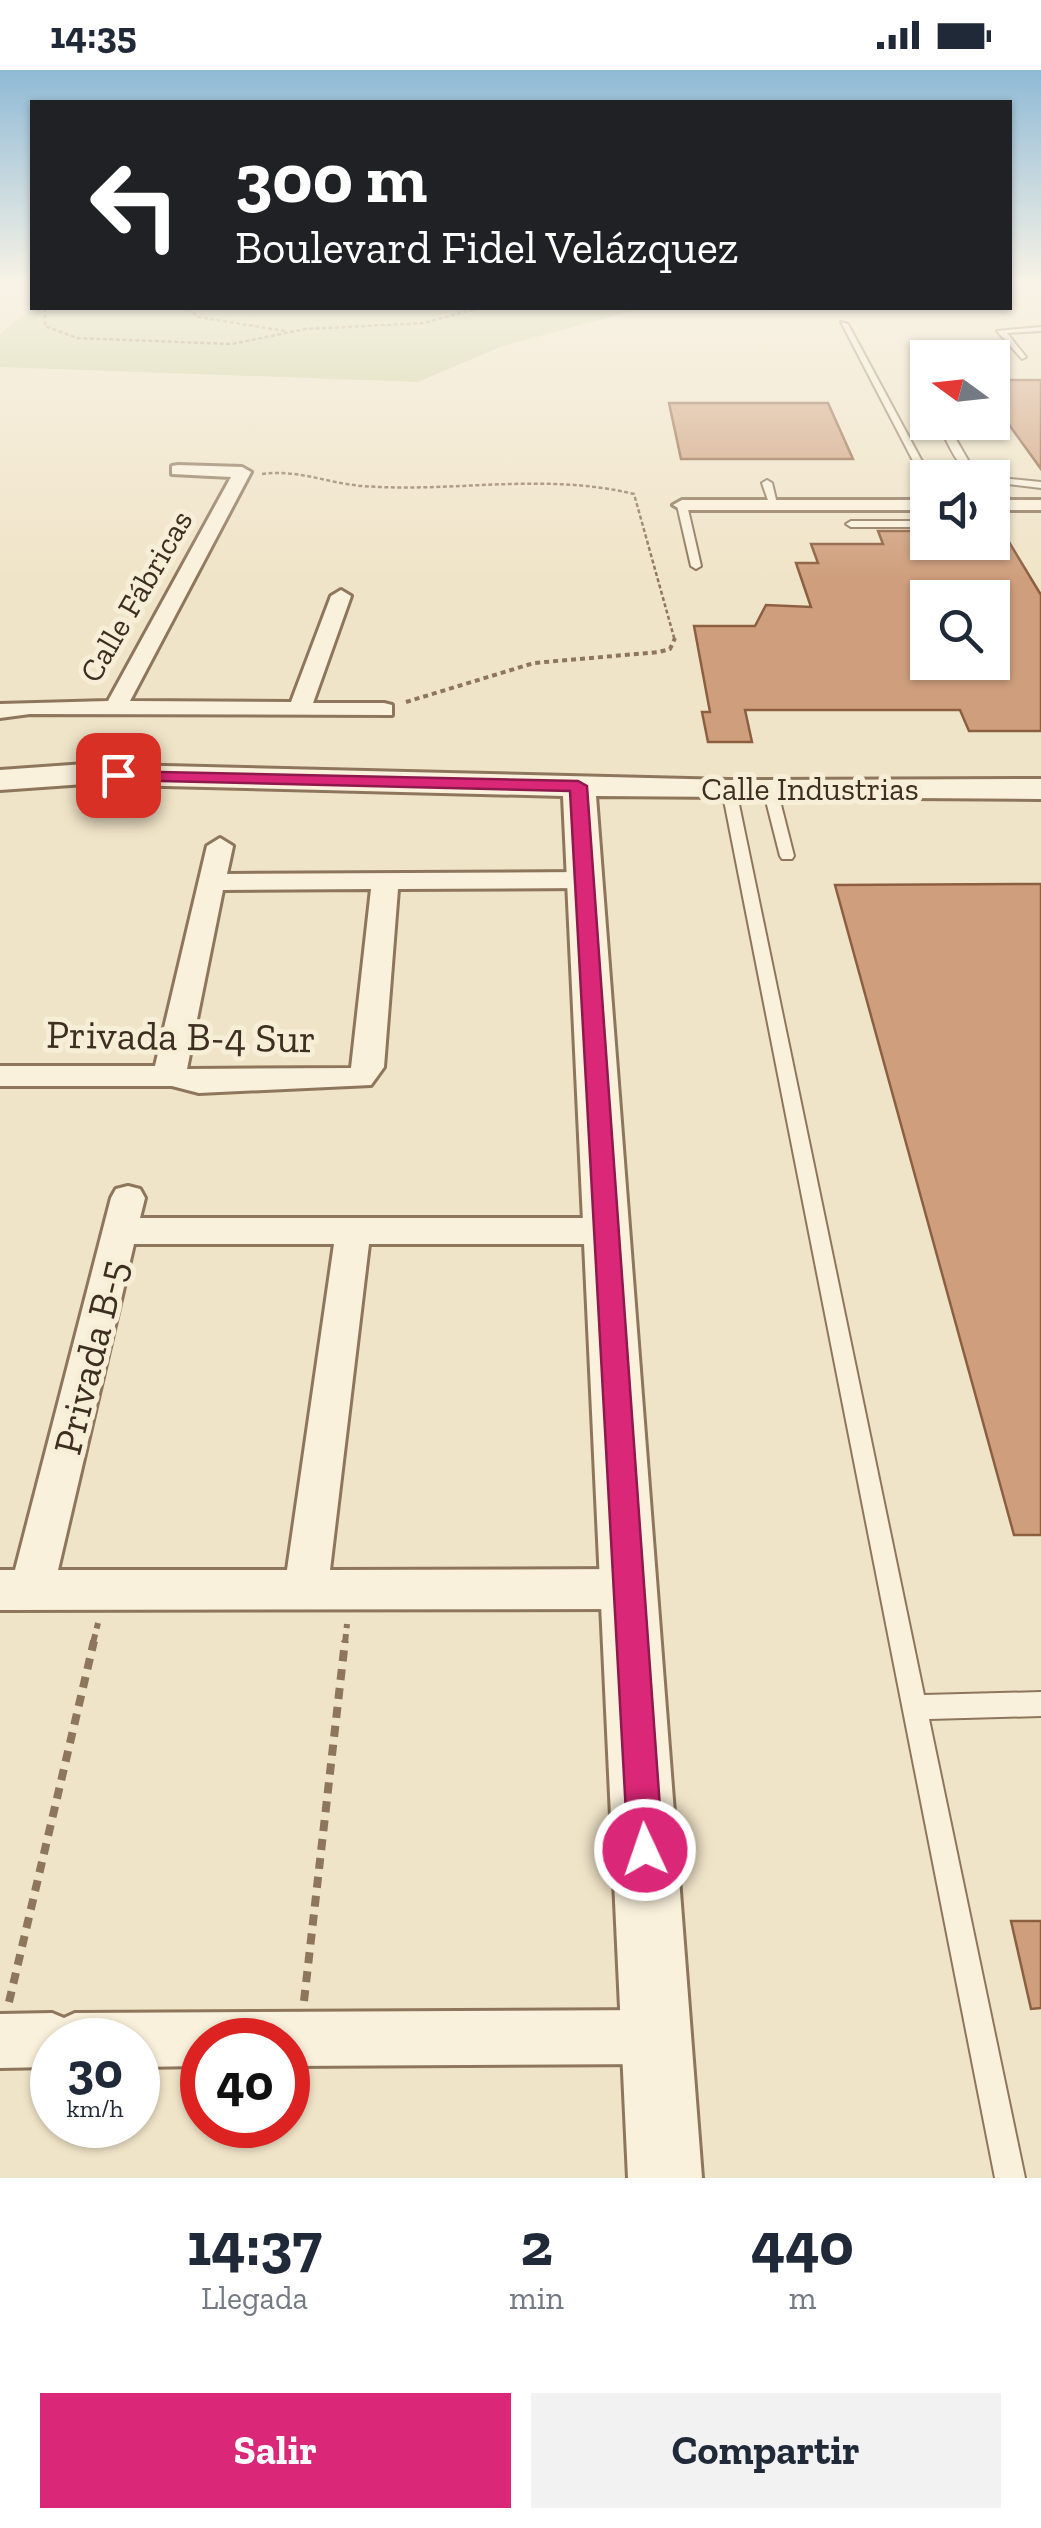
<!DOCTYPE html>
<html lang="es">
<head>
<meta charset="utf-8">
<style>
  body { margin:0; font-family:"Zilla Slab",serif; background:#f2f2f3; color:#1f2937; height:100vh; display:flex; flex-direction:column; font-size:38px; white-space:nowrap }
  * { box-sizing:border-box; margin:0 }
  p { font-size:32px; color:#747a83 }
  .icon { flex:none; width:55px; height:55px; fill:none; stroke:currentColor; stroke-width:2; stroke-linecap:round; stroke-linejoin:round }
  .map { position:relative; height:2108px; overflow:hidden }
  .details { display:flex; flex-direction:column; background:#fff; flex:1 }
  .details>* { flex:none }
  .hud { position:absolute; left:30px; top:30px; width:982px; height:210px; border-radius:0px; box-shadow:0 2px 8px #0004; background:#202124; color:#fff; overflow:hidden }
  .needle { width:65px; rotate:285deg }
  .buttons { position:absolute; left:910px; top:270px; display:grid; gap:20px }
  .buttons a { display:grid; place-items:center; width:100px; height:100px; border-radius:0px; background:#fff; box-shadow:0 2px 8px #0004; font-size:50px }
  .speed { position:absolute; left:30px; top:1948px; display:flex; gap:20px; font-size:50px; font-weight:700; text-align:center }
  .speed>* { display:grid; place-content:center; width:130px; height:130px; border-radius:50%; background:#fff; box-shadow:0 2px 8px #0004; line-height:1 }
  .speed small { font-size:25px; font-weight:400 }
  .speed .limit { border:15px solid #d22; background:#fff; color:#111 }
  .pin { position:absolute; display:grid; place-items:center; width:85px; height:85px; color:#fff; margin:-42px; border-radius:20px; box-shadow:0 5px 15px #0006 }
  .me { position:absolute; width:110px; margin:-55px; rotate:357deg; stroke-linejoin:round; filter:drop-shadow(0 0 8px #0008) }
  .turn { display:flex; align-items:center; gap:35px; height:210px; padding:0 40px; font-size:45px }
  .turn .icon { width:130px; height:130px; stroke-width:2.5 }
  .turn b { display:block; font-size:70px; line-height:85px }
  .eta { display:flex; justify-content:space-evenly; align-items:center; height:170px; text-align:center }
  .eta b { font-size:60px; font-weight:800; line-height:70px }
  .primary-button { display:flex; gap:20px; margin-top:auto; padding:20px 40px }
  .primary-button a { flex:1; height:115px; border-radius:0px; background:#db2777; color:#fff; font-size:40px; font-weight:800; line-height:115px; text-align:center }
  .primary-button a+a { background:#f2f2f3; color:#1f2937 }
  .status { display:flex; justify-content:space-between; align-items:center; height:70px; padding:0 50px; background:#fff; direction:ltr }
  .status svg { height:28px; fill:currentColor }
  .map>svg:first-child { display:block }
  .green { fill:#c9cf9b }
  .building { fill:#cf9f7d; stroke:#8d5f41; stroke-width:2.5; fill-rule:evenodd }
  .lines { fill:none; stroke-linecap:round; stroke-linejoin:round }
  .service-casing { stroke:#8d765c; stroke-width:4 }
  .minor-casing { stroke:#8d765c; stroke-width:6 }
  .tertiary-casing { stroke:#8d765c; stroke-width:6 }
  .path-far3 { stroke:#8d765c; stroke-width:2.5; stroke-dasharray:4 2.5; stroke-linecap:butt }
  .path-far2 { stroke:#8d765c; stroke-width:4; stroke-dasharray:5 4; stroke-linecap:butt }
  .path-far1 { stroke:#8d765c; stroke-width:6; stroke-dasharray:9 6; stroke-linecap:butt }
  .path { stroke:#8d765c; stroke-width:8; stroke-dasharray:11 8; stroke-linecap:butt }
  .service { fill:#faf1dc; fill-rule:evenodd }
  .minor { fill:#faf1dc; fill-rule:evenodd }
  .tertiary { fill:#faf1dc; fill-rule:evenodd }
  .route { fill:#db2777; stroke:#8e194d; stroke-width:2.5 }
  .labels { text-anchor:middle; stroke-width:10; stroke-linejoin:round; paint-order:stroke }
  .far-street-label { font-size:32px; fill:#3d2e20; stroke:#f7eed8 }
  .street-label { font-size:40px; fill:#3d2e20; stroke:#f7eed8 }
</style>
</head>
<body>
<div class="status"><b>14:35</b><svg viewBox="0 0 49 12"><path d="M0 12V9h3v3zM5 12V6h3v6zM10 12V3h3v9zM15 12V0h3v12zM26 1h20v11H26zM47 4h2v5h-2z"/></svg></div>
<div class="map">
<svg width="1041" height="2108" viewBox="0 0 1041 2108">
  <rect width="100%" height="100%" fill="#f0e4c8"/>
  <polygon class="green" points="33,238 642,238 500,277 418,312 0,297 0,264"/>
  <g class="building">
    <polygon points="992,310 1041,310 1041,399 992,331"/>
    <polygon points="669,333 828,333 853,389 681,389"/>
    <path d="M878,461H928V472H1009L1041,525V661H969L960,640H745L752,672H708L702,642H710L694,556H755L766,535L811,537L796,493H818L811,474H883ZM928,528H992V592H928Z"/>
    <polygon points="1041,814 1041,1465 1014,1465 835,815"/>
    <polygon points="1011,1851 1041,1851 1041,1938 1031,1939"/>
  </g>
  <g class="lines">
    <defs>
      <g id="service">
        <polygon points="841,252 848,254 931,408 928,408 928,413 923,410"/>
        <polygon points="1041,257 1041,261 1007,263 1026,287 1022,289 997,261"/>
        <polygon points="925,303 928,303 925,318 928,332 917,318"/>
        <path d="M937,352H946L972,397L990,407L1041,412V418L992,412V408C958,408 952,379 937,352Z"/>
        <polygon points="767,410 772,413 778,438 770,436 762,413"/>
        <polygon points="682,432 687,435 701,496 696,499 691,496 677,435"/>
        <polygon points="928,451 928,457 851,457 846,454 851,451"/>
        <polygon points="770,715 777,719 794,786 792,789 782,789 780,786 763,719"/>
        <polygon points="729,716 736,720 924,1625 1041,1622 1041,1646 929,1649 1025,2108 995,2108 722,720"/>
      </g>
      <g id="minor">
        <polygon points="178,395 242,397 251,402 130,631 291,632 331,526 341,520 351,526 313,633 384,633 392,635 392,645 30,644 0,648 0,634 108,631 231,407 172,404 172,396"/>
        <polygon points="928,430 928,440 682,440 673,435 682,430"/>
        <rect x="992" y="430" width="49" height="10"/>
        <path d="M220,768L233,776L227,804L585,802L598,810L585,818L398,819L384,997L371,1015L199,1023L172,1016H0V996H155L207,776ZM371,819L351,998L187,999L223,820Z"/>
        <path d="M128,1116L140,1119L145,1128L140,1148H608L620,1152L625,1161L620,1170L608,1174H369L330,1500L629,1499L644,1505L651,1519L644,1533L629,1539L0,1540V1500H15L111,1128L116,1119ZM134,1174H334L287,1500H58Z"/>
        <polygon points="657,1940 676,1948 684,1967 676,1986 657,1994 288,1996 288,1970 202,1970 202,1996 138,1997 138,1970 52,1970 52,1997 0,1998 0,1944 52,1943 64,1948 75,1943"/>
      </g>
      <polygon id="tertiary" points="85,694 729,710 1041,709 1041,729 596,726 702,2108 628,2108 563,726 85,714 0,720 0,700"/>
    </defs>
    <use href="#service" class="service-casing"/>
    <use href="#minor" class="minor-casing"/>
    <use href="#tertiary" class="tertiary-casing"/>
    <g class="path-far3">
      <polyline points="45,238 45,256 77,268 232,274 305,259 424,253 479,238"/>
      <polyline points="188,238 198,247 285,261"/>
      <path d="M262,404C297,399 327,413 362,416C454,423 543,402 634,424L675,571"/>
    </g>
    <polyline class="path-far2" points="406,632 534,593 659,582 670,579 675,568"/>
    <g class="path-far1">
      <polyline points="93,1573 98,1553"/>
      <polyline points="345,1573 347,1554"/>
    </g>
    <g class="path">
      <polyline points="304,1931 345,1571"/>
      <polyline points="9,1932 94,1571"/>
    </g>
    <use href="#service" class="service"/>
    <use href="#minor" class="minor"/>
    <use href="#tertiary" class="tertiary"/>
  </g>
  <linearGradient id="sky" x2="0" y2="1"><stop stop-color="#8fbad6"/><stop offset="0.42" stop-color="#f8f3e6"/><stop offset="1" stop-color="#f8f3e6" stop-opacity="0"/></linearGradient>
  <rect width="1041" height="508" fill="url(#sky)"/>
  <polygon class="route" points="112,701 578,711 587,716 663,1780 657,1793 645,1798 633,1793 628,1780 570,721 118,710 112,708"/>
  <g class="labels">
    <g class="far-street-label">
      <text transform="translate(136 526) rotate(-60)" y="11">Calle Fábricas</text>
      <text x="810" y="730">Calle Industrias</text>
    </g>
    <g class="street-label">
      <text transform="translate(181 966) rotate(1)" y="14">Privada B-4 Sur</text>
      <text transform="translate(90 1287) rotate(-76)" y="14">Privada B-5</text>
    </g>
  </g>
</svg>
<div class="buttons">
<a><svg class="needle" viewBox="-14 -14 28 28"><path d="M0-13l5 13h-10z" fill="#e53935"/><path d="M0 13l5-13h-10z" fill="#747a83"/></svg></a>
<a><svg class="icon" aria-label="sound" viewBox="0 0 24 24"><path d="M4 9h4l5-4v14l-5-4H4zM17 9q2 3 0 6"/></svg></a>
<a><svg class="icon" aria-label="search" viewBox="0 0 24 24"><circle cx="10" cy="10" r="6"/><path d="M15 15l6 6"/></svg></a>
</div>
<div class="speed"><div>30<small>km/h</small></div><div class="limit">40</div></div>
<div class="pin" style="left:118px;top:705px;background:#d93025"><svg class="icon" aria-label="arrive" viewBox="0 0 24 24"><path d="M6 21V4h12l-3 4 3 4H6"/></svg></div>
<svg class="me" style="left:645px;top:1780px" viewBox="-20 -20 40 40"><circle r="17" fill="#db2777" stroke="#fff" stroke-width="3"/><path d="M0-11L8 9 0 5-8 9z" fill="#fff"/></svg>
<div class="hud">
<div class="turn"><svg class="icon" aria-label="left" viewBox="0 0 24 24"><path d="M17 20v-9H6M10 6l-5 5 5 5"/></svg><div><b>300 m</b>Boulevard Fidel Velázquez</div></div>
</div>
</div>
<section class="details">
<div class="eta">
<div><b>14:37</b><p>Llegada</p></div>
<div><b>2</b><p>min</p></div>
<div><b>440</b><p>m</p></div>
</div>
<div class="primary-button"><a>Salir</a><a>Compartir</a></div>
</section>
</body>
</html>
